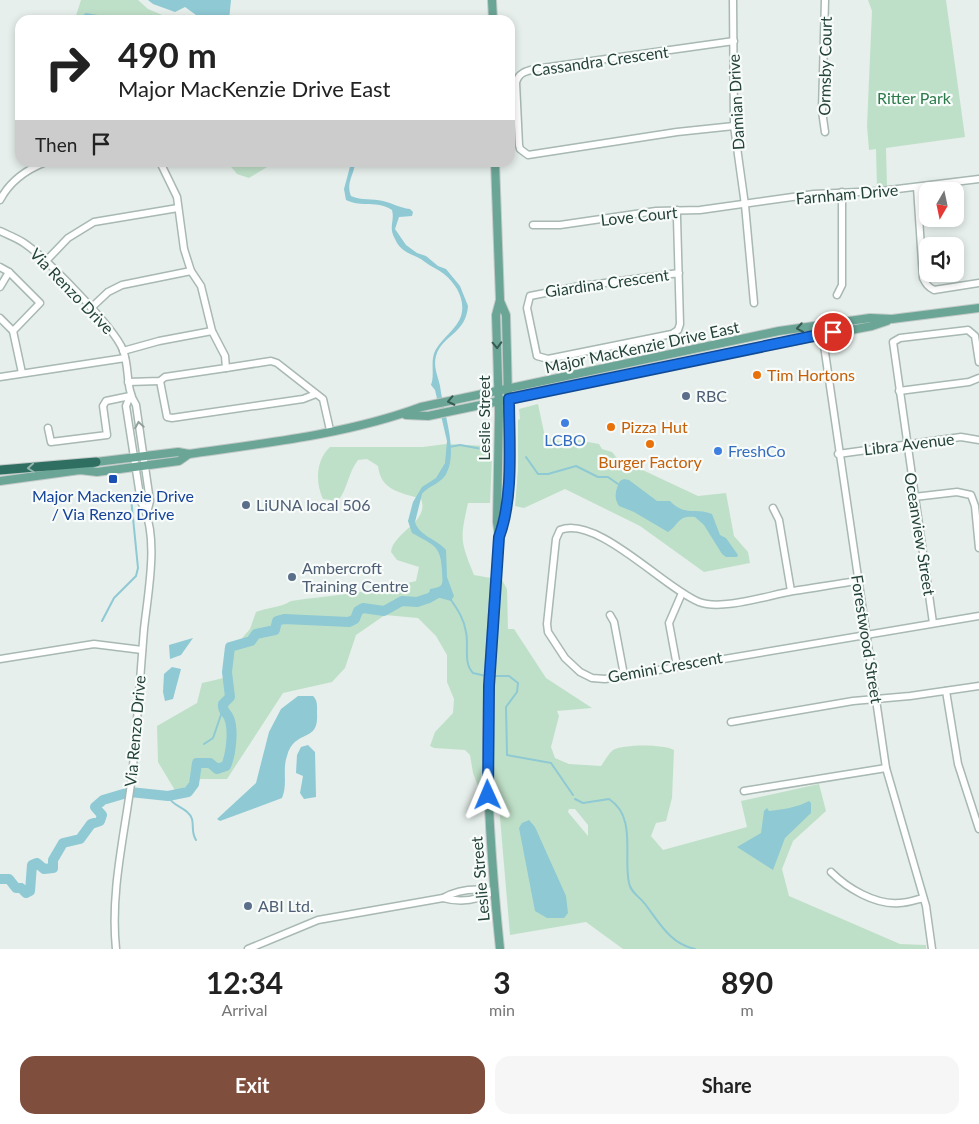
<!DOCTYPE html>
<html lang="en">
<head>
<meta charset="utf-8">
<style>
  body { margin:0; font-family:Lato,sans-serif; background:#f6f6f6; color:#222; height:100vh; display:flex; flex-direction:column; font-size:19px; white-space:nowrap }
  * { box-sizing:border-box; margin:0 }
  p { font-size:16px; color:#767676 }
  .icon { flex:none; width:28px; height:28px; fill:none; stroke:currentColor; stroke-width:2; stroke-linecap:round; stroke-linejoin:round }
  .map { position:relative; height:949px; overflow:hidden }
  .side { display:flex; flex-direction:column; background:#fff; flex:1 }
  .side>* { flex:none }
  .guide { position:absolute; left:15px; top:15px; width:500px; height:152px; border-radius:15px; box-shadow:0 2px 8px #0003; background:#fff; color:#222; overflow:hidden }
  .needle { width:32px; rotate:189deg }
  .fabs { position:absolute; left:919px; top:182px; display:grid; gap:10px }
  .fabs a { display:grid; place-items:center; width:45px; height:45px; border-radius:10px; background:#fff; box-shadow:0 2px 8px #0003; font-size:25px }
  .pin { position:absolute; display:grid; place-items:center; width:42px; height:42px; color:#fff; margin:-21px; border:2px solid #fff; border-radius:50%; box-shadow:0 1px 5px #0007 }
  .me { position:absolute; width:55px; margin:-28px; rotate:359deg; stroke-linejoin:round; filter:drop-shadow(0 0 4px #0008) }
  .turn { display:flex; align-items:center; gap:18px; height:105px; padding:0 20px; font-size:22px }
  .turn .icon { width:65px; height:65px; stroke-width:2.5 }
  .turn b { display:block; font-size:35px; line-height:42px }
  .then { display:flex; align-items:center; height:48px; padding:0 20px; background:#0003; gap:10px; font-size:19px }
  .eta { display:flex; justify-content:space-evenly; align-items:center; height:85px; text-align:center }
  .eta b { font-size:30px; font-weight:700; line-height:35px }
  .action { display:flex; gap:10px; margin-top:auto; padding:10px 20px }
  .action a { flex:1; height:58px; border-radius:15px; background:#804e3d; color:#fff; font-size:20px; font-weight:700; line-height:58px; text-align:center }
  .action a+a { background:#f6f6f6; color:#222 }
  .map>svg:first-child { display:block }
  .green { fill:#bfe0c8; fill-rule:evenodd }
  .water { fill:#8ec9d4 }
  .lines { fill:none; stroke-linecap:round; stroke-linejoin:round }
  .stream { stroke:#8ec9d4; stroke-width:2 }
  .river { stroke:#8ec9d4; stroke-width:10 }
  .minor-casing { stroke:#a8b8b2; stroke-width:9 }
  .major-casing { stroke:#c2cac8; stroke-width:10 }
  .highway-casing { stroke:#c2cac8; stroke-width:11 }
  .minor { stroke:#fff; stroke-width:6 }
  .major { stroke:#6aa596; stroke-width:8 }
  .highway { stroke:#2f6f62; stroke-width:9 }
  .oneway { stroke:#365b51 }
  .oneway2 { stroke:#92a09c }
  .oneway3 { stroke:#93b5ae }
  .route-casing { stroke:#114b97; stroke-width:12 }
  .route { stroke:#1a73e8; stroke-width:9 }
  .food-dot { fill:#e8710a; stroke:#f7fbf9; stroke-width:2 }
  .service-dot { fill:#5c6f8a; stroke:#f7fbf9; stroke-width:2 }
  .shop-dot { fill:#3f7fe0; stroke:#f7fbf9; stroke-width:2 }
  .transit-dot { fill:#1a4fb4; stroke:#f7fbf9; stroke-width:2 }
  .labels { text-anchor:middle; stroke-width:4.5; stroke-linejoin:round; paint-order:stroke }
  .street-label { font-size:16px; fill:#24423a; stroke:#f7fbf9 }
  .park-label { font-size:16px; fill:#2d7a4b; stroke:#f7fbf9 }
  .food-label { font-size:16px; fill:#c56008; stroke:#f7fbf9; text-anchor:start }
  .service-label { font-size:16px; fill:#4e5e75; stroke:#f7fbf9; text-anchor:start }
  .shop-label { font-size:16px; fill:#366cbe; stroke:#f7fbf9 }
  .transit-label { font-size:16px; fill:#164399; stroke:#f7fbf9 }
</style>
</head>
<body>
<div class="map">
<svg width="979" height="949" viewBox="0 0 979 949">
  <rect width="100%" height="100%" fill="#e6efeb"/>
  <g class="green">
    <polygon points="81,0 138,0 148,9 174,20 75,19"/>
    <polygon points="868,0 946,0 965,137 886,148 887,187 877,188 876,149 869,150 867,126 872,11"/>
    <polygon points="228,163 267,163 267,167 249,178 237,174"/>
    <polygon points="538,404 545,437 572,445 577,440 599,444 602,449 612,452 617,458 698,496 726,493 734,536 748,552 750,563 704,572 640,526 565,489 524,508 515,506 518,469 518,420 520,419 519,409"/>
    <path d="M446,444L487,446L492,457L490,503H468C460,539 460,541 474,575L502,580L507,589L508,629H514L546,678L592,708L557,711L559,716L551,747L555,758L569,764L601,766C604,762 608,754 613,750C623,744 664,744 674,750L672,798L666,821L656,823L651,836L663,850L747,827L741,801L819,784L826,811L793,841L782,869L789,896L900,944L926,945V949H623L586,922L510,935L499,806L483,799L473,773L470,755L465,750L434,748L430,746L435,732L453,713L454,699L447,682V655L436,636L418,618L385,615L356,635L345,668L332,682L283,693L227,779H201L176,792L158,762L157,726L197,703L202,683L228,677L231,651L250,629L256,612C268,607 280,608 291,601C333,595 376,592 416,581L419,567L397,560L391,552C394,531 430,522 421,499C400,492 381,491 378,466L367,459L358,460C348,473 348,488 338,501L323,499C315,482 316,460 330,447H423ZM569,809H575L588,825V836L568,812Z"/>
  </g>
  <g class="water">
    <polygon points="148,0 231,0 229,20 203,20 185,7 175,12 153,4"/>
    <polygon points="86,13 122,19 142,17 154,20 89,18 76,20"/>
    <path d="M351,163L355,164C353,177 346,183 351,196C362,201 372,198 383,201C393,203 399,208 410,209L413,212L412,216L399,217L395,229L406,245L417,253L426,256L438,266L446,269L460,286L468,306C466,334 442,335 436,356C433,367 438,376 440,386C443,411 458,449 447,472C442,484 429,485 422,494L415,522C419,536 437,539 446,550L447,577L454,596L451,601L429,595L430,589L440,587C444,582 442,577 442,571C441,545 433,545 412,533L408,521L413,502L422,487L436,478L445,463L447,441L435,390L431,385C435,375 430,362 435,351C440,341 450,334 457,324C469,307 459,286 444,274C438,269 431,267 425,262C416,254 402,255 395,239C388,227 395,221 392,210C377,200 362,208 346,200L344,189Z"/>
    <path d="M624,479L629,480L657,501H670C685,517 696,507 712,514L720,535L726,538L738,555L737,557H726L722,554L704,525L695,517C677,515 679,525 668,532L634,512L619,506C613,497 616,489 620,481Z"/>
    <polygon points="193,638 181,655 170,659 169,645"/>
    <polygon points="172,667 181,669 173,699 165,701 163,692 164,674"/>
    <path d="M298,696H313C318,701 317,706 317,714C319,744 295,728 287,756C282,769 288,784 282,798L220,821L217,819L256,783L269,732L281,709Z"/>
    <polygon points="308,745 315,752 316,797 304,799 300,793 303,776 296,773 297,755 301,747"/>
    <path d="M809,801L811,803V813L785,838L773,870L737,847L761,833L764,811L767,808L769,811C780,810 799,807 809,801Z"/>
    <polygon points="529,820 535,827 566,896 568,913 564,918 547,918 535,911 519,828 522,823"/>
  </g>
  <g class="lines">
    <g class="stream">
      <polyline points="449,447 460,445 482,449"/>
      <polyline points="526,457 538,474 548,474 576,466 598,477 608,477 618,484"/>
      <path d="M451,600C458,610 464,619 466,632C469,645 463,663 473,673L486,676"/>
      <polyline points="102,621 114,598 136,576 138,568 131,498"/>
      <polyline points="491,676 509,676 518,683 517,692 506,707 507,755 551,763 573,795"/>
      <polyline points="204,744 213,738 223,709"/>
      <path d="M168,796C172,807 188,807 192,819C194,827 191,832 196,840"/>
      <path d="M575,799L583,803L609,799C637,817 623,856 629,883C631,893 639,896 645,904C659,922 670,944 695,949"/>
    </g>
    <path class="river" d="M0,879H9L16,888H21L26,893L30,891L32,865L37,863L44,869L53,868V860L63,843L80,839L91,824L100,821L102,815L95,807L103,800L130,792L168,796L188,792L194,784L197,763H210L217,769L226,766C231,754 234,730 229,718C227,712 222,712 223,704L230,697L227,672L230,647L251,641L256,634L275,630L277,621L284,619L349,622L355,619L358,611L363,608L384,611L402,601L417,602L429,598L443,590"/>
    <defs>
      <g id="minor">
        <polyline points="733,0 734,126 745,205 754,303"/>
        <path d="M734,41L535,69C526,71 518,73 516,83L519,145L520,149L528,155L677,132L734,126"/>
        <polyline points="825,132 822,111 825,0"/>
        <path d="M917,187L923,278C926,284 928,287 934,290L979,283"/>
        <path d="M0,200C10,181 25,170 46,162"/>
        <polyline points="677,210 677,218 680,324 678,330 672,334 548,359 537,356 527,308 530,296 575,287 679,273"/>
        <polyline points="533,225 560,225 656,211 700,210 814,194 881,191 979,179"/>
        <path d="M0,231C8,235 17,238 24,243C46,258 114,327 123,350C130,368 125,388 136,405L150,501L147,513"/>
        <polyline points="45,262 68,238 94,222 178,208"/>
        <polyline points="0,267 9,272 40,303 13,331 22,373"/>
        <polyline points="0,287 9,272"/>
        <polyline points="837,295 842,285 842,192"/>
        <polyline points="91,308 108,292 122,285 191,271"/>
        <polyline points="0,318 13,331"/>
        <polyline points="821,325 886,768 926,906 932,949"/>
        <polyline points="123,351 159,341 212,331"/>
        <polyline points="226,368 271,361 277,363 323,399 330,430"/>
        <polyline points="0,377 125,358"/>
        <polyline points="160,381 167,417 172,418 303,399 316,394"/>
        <polyline points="128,382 160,381 165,377 226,368 225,356 212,331 201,286 191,271 184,249 177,197 160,162"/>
        <polyline points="899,391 969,382 979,378"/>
        <polyline points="48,428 51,442 107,435 103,406 106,401 130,396"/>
        <polyline points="838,454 961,437 979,440"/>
        <polyline points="914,497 957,492 971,495 975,506 979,548"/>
        <polyline points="773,508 779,520 791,591"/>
        <path d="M857,581C836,584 814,588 793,591C769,595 722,611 699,602C664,588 597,515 560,530L556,539L547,624L548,632L565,658L580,672L592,678L605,679L979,616"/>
        <polyline points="610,615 614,622 624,675"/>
        <polyline points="933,623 893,342 900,338 968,330 975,336 979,362"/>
        <polyline points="0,659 94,644 142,650"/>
        <polyline points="677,666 669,623 682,593"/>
        <polyline points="946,691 958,764 979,829"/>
        <polyline points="731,722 853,701 910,696 979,686"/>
        <polyline points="744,791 886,768"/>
        <path d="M831,872C847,888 875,905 899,903C907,903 915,900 923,898"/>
        <path d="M443,898C461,903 479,900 494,891"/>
        <path d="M116,949C110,891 125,833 132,776C137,727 140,678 144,629C148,592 160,534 141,502L126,406L130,396"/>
        <path d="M248,949L318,920L443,898C459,889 477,888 494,891"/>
      </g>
      <g id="major">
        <polyline points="492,0 493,20"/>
        <path d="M495,162L500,300L496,315L499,412L497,522L499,537C494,606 487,675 487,745C488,813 493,881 500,949"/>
        <polyline points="406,415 428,416 735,352 872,326 887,321"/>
        <path d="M80,470L96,462L178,452L189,454C266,443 348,434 421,407L779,331L870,318L892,319L979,308"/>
        <polyline points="0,481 80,470 97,472 179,461 189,454"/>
        <path d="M500,535C509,511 508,484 508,458C509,411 507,363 506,315L500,301"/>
      </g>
      <polyline id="highway" points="0,470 96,462"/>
    </defs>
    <use href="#minor" class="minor-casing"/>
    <use href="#major" class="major-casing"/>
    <use href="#highway" class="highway-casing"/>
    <use href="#minor" class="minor"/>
    <use href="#major" class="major"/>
    <use href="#highway" class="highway"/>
  </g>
  <defs><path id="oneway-chevron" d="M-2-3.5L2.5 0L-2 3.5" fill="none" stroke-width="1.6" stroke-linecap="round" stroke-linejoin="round" transform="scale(1.25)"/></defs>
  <g class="oneway">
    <use href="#oneway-chevron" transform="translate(800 328) rotate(170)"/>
    <use href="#oneway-chevron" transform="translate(497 345) rotate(88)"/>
    <use href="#oneway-chevron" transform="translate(451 401) rotate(168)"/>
  </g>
  <use class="oneway2" href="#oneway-chevron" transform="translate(139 425) rotate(-99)"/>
  <use class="oneway3" href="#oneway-chevron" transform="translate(31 468) rotate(175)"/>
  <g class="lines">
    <defs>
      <path id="route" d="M488,795L489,686L499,537C514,497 509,441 509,399L833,332"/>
    </defs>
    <use href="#route" class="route-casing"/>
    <use href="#route" class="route"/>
  </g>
  <g class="food-dot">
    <circle cx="757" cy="375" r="5"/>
    <circle cx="611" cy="427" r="5"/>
    <circle cx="650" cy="444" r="5"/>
  </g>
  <g class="service-dot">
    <circle cx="686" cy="396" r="5"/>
    <circle cx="246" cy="505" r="5"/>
    <circle cx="292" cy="577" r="5"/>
    <circle cx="248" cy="906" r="5"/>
  </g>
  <g class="shop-dot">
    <circle cx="565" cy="423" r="5"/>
    <circle cx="718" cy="451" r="5"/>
  </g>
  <rect class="transit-dot" x="108" y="474" width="10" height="10" rx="2.5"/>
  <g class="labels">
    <g class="street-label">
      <text transform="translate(600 61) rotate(-8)" y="6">Cassandra Crescent</text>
      <text transform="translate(825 66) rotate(-89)" y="6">Ormsby Court</text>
      <text transform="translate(736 102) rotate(-93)" y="6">Damian Drive</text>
      <text transform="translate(847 194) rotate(-5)" y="6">Farnham Drive</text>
      <text transform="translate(639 216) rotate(-6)" y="6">Love Court</text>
      <text transform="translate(607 283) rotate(-8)" y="6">Giardina Crescent</text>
      <text transform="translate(72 291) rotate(46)" y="6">Via Renzo Drive</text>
      <text transform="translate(642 347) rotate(-12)" y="6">Major MacKenzie Drive East</text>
      <text transform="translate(484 418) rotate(-90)" y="6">Leslie Street</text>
      <text transform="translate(909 444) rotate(-7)" y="6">Libra Avenue</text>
      <text transform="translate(920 534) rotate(81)" y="6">Oceanview Street</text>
      <text transform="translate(867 639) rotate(81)" y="6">Forestwood Street</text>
      <text transform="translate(665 667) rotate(-10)" y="6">Gemini Crescent</text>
      <text transform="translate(135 731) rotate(-85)" y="6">Via Renzo Drive</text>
      <text transform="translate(480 879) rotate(-95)" y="6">Leslie Street</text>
    </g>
    <g class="park-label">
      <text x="914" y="104">Ritter Park</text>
    </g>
    <g class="food-label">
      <text x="767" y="381">Tim Hortons</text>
      <text x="621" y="433">Pizza Hut</text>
      <text x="650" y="468" text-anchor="middle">Burger Factory</text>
    </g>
    <g class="service-label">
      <text x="696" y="402">RBC</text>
      <text x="256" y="511">LiUNA local 506</text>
      <text x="302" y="574">Ambercroft<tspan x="302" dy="18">Training Centre</tspan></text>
      <text x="258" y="912">ABI Ltd.</text>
    </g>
    <g class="shop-label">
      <text x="565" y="446">LCBO</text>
      <text x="728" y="457" text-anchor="start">FreshCo</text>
    </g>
    <g class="transit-label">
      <text x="113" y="502">Major Mackenzie Drive<tspan x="113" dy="18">/ Via Renzo Drive</tspan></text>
    </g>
  </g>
</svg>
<div class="fabs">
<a><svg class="needle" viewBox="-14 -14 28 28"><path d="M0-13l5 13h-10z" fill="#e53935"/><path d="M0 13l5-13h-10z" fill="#767676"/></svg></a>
<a><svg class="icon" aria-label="sound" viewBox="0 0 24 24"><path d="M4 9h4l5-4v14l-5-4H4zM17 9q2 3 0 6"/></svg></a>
</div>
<div class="pin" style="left:833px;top:332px;background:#d93025"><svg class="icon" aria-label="arrive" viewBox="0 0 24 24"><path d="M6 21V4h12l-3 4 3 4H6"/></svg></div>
<svg class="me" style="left:488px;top:795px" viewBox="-20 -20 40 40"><path d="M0-17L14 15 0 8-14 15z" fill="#1a73e8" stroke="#fff" stroke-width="4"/></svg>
<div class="guide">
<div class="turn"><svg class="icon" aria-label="right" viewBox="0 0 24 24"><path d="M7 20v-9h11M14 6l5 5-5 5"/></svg><div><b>490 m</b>Major MacKenzie Drive East</div></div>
<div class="then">Then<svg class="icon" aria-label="arrive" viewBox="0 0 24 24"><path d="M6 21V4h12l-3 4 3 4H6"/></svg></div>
</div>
</div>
<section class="side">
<div class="eta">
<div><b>12:34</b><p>Arrival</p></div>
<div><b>3</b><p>min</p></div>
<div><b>890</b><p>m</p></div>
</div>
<div class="action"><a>Exit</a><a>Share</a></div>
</section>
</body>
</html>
